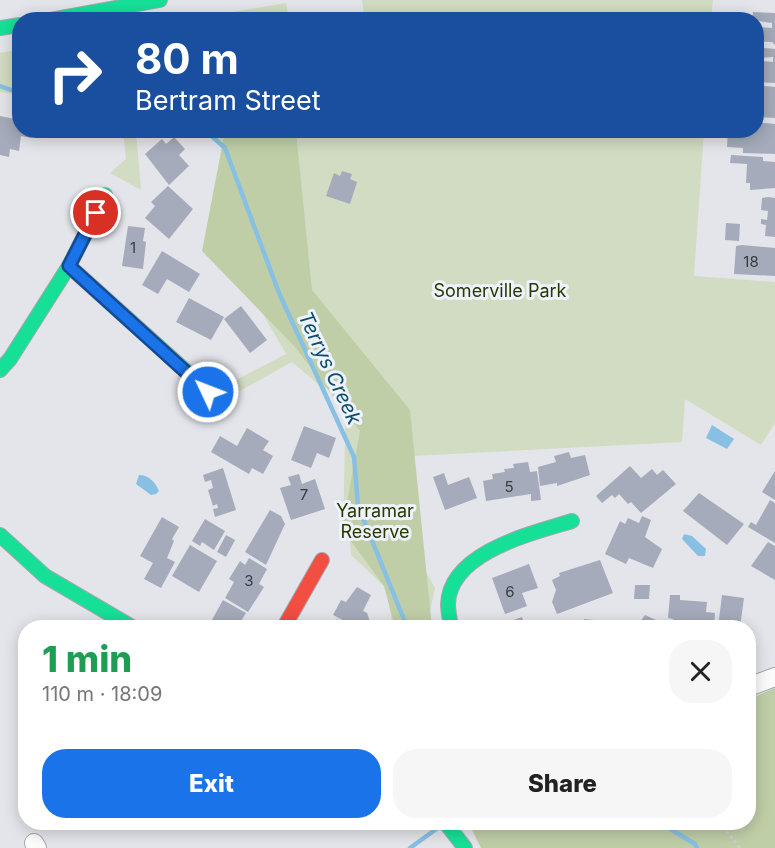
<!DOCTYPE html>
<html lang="en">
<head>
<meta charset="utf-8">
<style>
  body { margin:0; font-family:Inter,sans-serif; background:#f6f6f6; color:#222; height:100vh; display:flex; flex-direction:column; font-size:22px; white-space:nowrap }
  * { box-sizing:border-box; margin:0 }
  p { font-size:20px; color:#767676 }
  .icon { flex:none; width:33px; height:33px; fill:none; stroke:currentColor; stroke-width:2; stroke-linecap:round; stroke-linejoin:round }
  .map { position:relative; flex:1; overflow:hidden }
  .sheet { position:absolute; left:18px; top:620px; width:738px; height:210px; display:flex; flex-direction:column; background:#fff; border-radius:24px; box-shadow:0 3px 15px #0003 }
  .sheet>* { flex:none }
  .top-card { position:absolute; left:12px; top:12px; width:752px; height:126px; border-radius:24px; box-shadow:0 3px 15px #0003; background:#1a4fa0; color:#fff; overflow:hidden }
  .pin { position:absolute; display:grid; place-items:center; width:51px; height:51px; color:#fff; margin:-26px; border:3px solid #fff; border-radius:50%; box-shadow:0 2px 6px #0007 }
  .me { position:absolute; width:66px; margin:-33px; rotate:313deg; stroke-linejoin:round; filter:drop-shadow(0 0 4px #0008) }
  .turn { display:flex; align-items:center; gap:21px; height:126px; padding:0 24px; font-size:27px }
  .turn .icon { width:78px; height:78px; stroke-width:2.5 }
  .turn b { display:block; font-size:42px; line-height:51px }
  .round { display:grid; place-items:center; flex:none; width:63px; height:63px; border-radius:24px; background:#f6f6f6 }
  .summary { display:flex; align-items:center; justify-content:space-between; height:102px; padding:0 24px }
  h1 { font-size:36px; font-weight:800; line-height:45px; color:#1e9e55 }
  .primary-button { display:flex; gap:12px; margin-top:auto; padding:12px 24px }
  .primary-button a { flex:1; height:69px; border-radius:24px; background:#1a73e8; color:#fff; font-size:24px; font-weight:800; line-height:69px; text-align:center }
  .primary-button a+a { background:#f6f6f6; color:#222 }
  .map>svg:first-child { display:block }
  .green { fill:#d2dcc2 }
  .forest { fill:#c0cea7 }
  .water { fill:#88c0e3 }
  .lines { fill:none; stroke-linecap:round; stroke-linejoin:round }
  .stream { stroke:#88c0e3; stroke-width:4.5 }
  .building { fill:#a5abba }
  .street-casing { stroke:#a6a7ab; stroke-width:20 }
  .fast-casing { stroke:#a6a7ab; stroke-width:16 }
  .jam-casing { stroke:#a6a7ab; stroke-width:16 }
  .path { stroke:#ceced0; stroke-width:3; stroke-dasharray:3 3; stroke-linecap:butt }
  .street { stroke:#fbfbfc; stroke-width:18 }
  .fast { stroke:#16e098; stroke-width:14 }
  .jam { stroke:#f24e42; stroke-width:14 }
  .route-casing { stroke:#114b97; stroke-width:15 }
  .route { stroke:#1a73e8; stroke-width:10 }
  .labels { text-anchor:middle; stroke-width:6; stroke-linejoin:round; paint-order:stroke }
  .number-label { font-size:15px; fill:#383a40 }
  .park-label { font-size:18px; fill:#293800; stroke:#edf2fb }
  .water-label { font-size:20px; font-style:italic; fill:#0b4c6c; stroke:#edf2fb }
</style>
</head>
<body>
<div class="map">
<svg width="775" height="848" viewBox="0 0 775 848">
  <rect width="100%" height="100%" fill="#e4e5ea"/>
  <g class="green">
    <polygon points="362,0 713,0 711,19 365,20"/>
    <polygon points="286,3 289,19 191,19"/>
    <polygon points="19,49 19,95 0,92 0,53"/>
    <polygon points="123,131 136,131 141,190 110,173 126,159"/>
    <polygon points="205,131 704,131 694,276 775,282 775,423 761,445 685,399 682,442 394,457 412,547 435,588 429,616 432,627 393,627 386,588 351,555 350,540 343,533 346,392 330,383 325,390 292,362 240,391 236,380 286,354 242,278 226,148"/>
  </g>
  <g class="forest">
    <polygon points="225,131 296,131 312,290 410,410 432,627 395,627 384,586 342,529 360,431 295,347 202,251"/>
    <polygon points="775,688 775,848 481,848 468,822 748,822 749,699"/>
  </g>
  <g class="water">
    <polygon points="712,425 734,439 727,449 706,438"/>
    <path d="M139,475C149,475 155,482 159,491L156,494L151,495L136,484Z"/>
    <polygon points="684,534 692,536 706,549 705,556 698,556 682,539"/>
  </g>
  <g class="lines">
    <g class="stream">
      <polyline points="0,86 20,93"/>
      <polyline points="205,130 225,148 279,293 354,457 358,506 407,627"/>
      <polyline points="659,822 695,844 697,848"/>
      <polyline points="410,848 439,827"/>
    </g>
  </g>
  <g class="building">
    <polygon points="753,12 775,13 775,45 772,42 756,41 757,27 772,28 772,23 752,20"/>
    <polygon points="352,13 353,20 330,20 330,17"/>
    <polygon points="756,47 775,49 775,83 757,82 758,68 762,69 762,61 773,62 773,57 756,58"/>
    <polygon points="756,85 775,87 775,118 756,117"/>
    <polygon points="0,116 20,120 20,130 32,130 31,138 21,136 19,151 10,149 9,157 0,155"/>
    <polygon points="756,122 775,124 775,154 743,153 743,148 727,147 728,130 756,130"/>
    <polygon points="174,137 185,149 179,155 189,166 169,185 145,154 162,139 166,144"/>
    <polygon points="731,155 763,157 763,161 775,162 775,188 750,190 750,183 746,183 747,164 730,163"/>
    <polygon points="342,171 352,174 350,179 357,182 350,204 326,196 334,173 340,176"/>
    <polygon points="168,186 193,209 169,239 145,218 155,206 151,202"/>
    <polygon points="768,197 775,198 775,237 765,236 766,225 761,224 761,219 767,220 768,211 761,210 762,198"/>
    <polygon points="726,223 740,224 739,241 725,240"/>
    <polygon points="128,226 145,228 143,241 146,242 143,269 122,266"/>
    <polygon points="742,245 775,248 775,276 734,274 736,246"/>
    <polygon points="162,251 200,274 189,292 167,279 158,294 142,285"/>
    <polygon points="189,298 224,317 211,340 176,322"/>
    <polygon points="241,306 267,340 250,353 224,319"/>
    <polygon points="304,426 336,438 329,458 317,453 311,468 291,460"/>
    <polygon points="247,428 269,441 263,450 273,456 263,474 252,468 249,474 211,452 220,436 237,446"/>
    <polygon points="569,452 571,458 585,455 590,475 557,486 557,483 540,486 538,467 556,462 554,456"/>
    <polygon points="528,462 530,472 537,471 541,500 531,501 531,494 486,501 483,481 493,479 492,474 505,472 504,469 514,468 513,464"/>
    <polygon points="630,466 641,478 652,469 657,475 663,470 676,484 641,513 631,502 628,504 619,494 615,498 612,495 602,503 596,496"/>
    <polygon points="223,468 236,510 215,517 213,509 218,508 217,504 213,506 208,490 213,488 211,480 205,482 203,475"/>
    <polygon points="775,471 775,500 762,492"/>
    <polygon points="444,473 448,485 469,477 477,498 445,510 433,477"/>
    <polygon points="299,474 302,484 315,479 325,509 291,520 280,488 291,485 288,477"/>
    <polygon points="699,493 744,524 727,545 683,511"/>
    <polygon points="770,500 775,503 775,543 748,527 751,522 756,525"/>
    <polygon points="270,510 281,516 285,524 266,565 245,552"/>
    <polygon points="642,516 651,520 645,537 662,549 653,568 629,558 626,564 605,554 620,521 625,524 628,518 639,523"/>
    <polygon points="162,517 179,527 172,539 174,541 167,558 175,562 161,588 144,579 153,563 140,556"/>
    <polygon points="205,519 225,531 214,550 202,542 200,546 192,541"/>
    <polygon points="226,535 235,540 226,557 217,552"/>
    <polygon points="768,542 775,546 775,580 751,566"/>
    <polygon points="190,545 217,561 199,592 172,576"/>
    <polygon points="249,558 267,569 259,584 264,587 248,612 225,598 234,582 229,579 240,561 245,565"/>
    <polygon points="600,560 613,593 557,614 552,602 556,590 552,580 560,576 559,573"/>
    <polygon points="529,564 538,588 522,593 527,606 505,614 492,578"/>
    <polygon points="635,585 650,585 649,599 634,599"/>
    <polygon points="357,587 371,595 363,611 367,613 372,627 356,627 333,615 341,600 346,602"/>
    <polygon points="670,595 680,595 680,600 707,602 706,612 715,613 714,627 672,627 673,619 668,618"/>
    <polygon points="722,595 744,598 740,627 718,627"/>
    <polygon points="223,600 246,613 237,627 208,627"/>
    <polygon points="645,615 665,624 663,627 637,626"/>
    <polygon points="522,617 525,627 494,627"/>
    <polygon points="337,619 350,627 332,627"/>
    <polygon points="584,619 594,620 594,627 583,627"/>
  </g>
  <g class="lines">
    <defs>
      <g id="street">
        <polyline points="748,687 775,677"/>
        <polyline points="34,843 37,848"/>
      </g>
      <g id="fast">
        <polyline points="49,20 160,0"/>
        <polyline points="0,28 20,25"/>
        <polyline points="69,266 208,391"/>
        <polyline points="0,370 10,359 69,266 105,195"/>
        <polyline points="0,535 45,576 132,627"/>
        <path d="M451,627C450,620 448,611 448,604C450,552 533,533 572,521"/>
        <polyline points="445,822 465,848"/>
      </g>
      <polyline id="jam" points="284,627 322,560"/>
    </defs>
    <use href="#street" class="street-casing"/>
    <use href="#fast" class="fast-casing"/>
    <use href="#jam" class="jam-casing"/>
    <polyline class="path" points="719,822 740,848"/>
    <use href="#street" class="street"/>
    <use href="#fast" class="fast"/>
    <use href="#jam" class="jam"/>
  </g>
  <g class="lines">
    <defs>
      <polyline id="route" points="96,213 69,266 208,392"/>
    </defs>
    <use href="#route" class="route-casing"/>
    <use href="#route" class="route"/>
  </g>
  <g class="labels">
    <g class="number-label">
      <text x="133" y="253">1</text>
      <text x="751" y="267">18</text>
      <text x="509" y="492">5</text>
      <text x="304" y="500">7</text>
      <text x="249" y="586">3</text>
      <text x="510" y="597">6</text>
    </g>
    <g class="park-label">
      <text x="500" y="297">Somerville Park</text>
      <text x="375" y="517">Yarramar<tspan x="375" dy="21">Reserve</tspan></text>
    </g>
    <g class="water-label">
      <text transform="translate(330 368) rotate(65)" y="7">Terrys Creek</text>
    </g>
  </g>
</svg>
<div class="pin" style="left:96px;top:213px;background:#d93025"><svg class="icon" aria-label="arrive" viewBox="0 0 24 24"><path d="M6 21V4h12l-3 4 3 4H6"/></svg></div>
<svg class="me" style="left:208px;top:392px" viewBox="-20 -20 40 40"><circle r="17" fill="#1a73e8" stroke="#fff" stroke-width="3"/><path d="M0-11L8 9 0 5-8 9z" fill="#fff"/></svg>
<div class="top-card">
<div class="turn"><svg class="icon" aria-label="right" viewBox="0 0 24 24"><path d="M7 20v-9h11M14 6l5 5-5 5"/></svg><div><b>80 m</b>Bertram Street</div></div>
</div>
<section class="sheet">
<div class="summary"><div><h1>1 min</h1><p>110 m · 18:09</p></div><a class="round"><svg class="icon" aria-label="close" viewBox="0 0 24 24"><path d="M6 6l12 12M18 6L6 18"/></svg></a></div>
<div class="primary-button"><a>Exit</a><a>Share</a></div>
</section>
</div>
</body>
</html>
